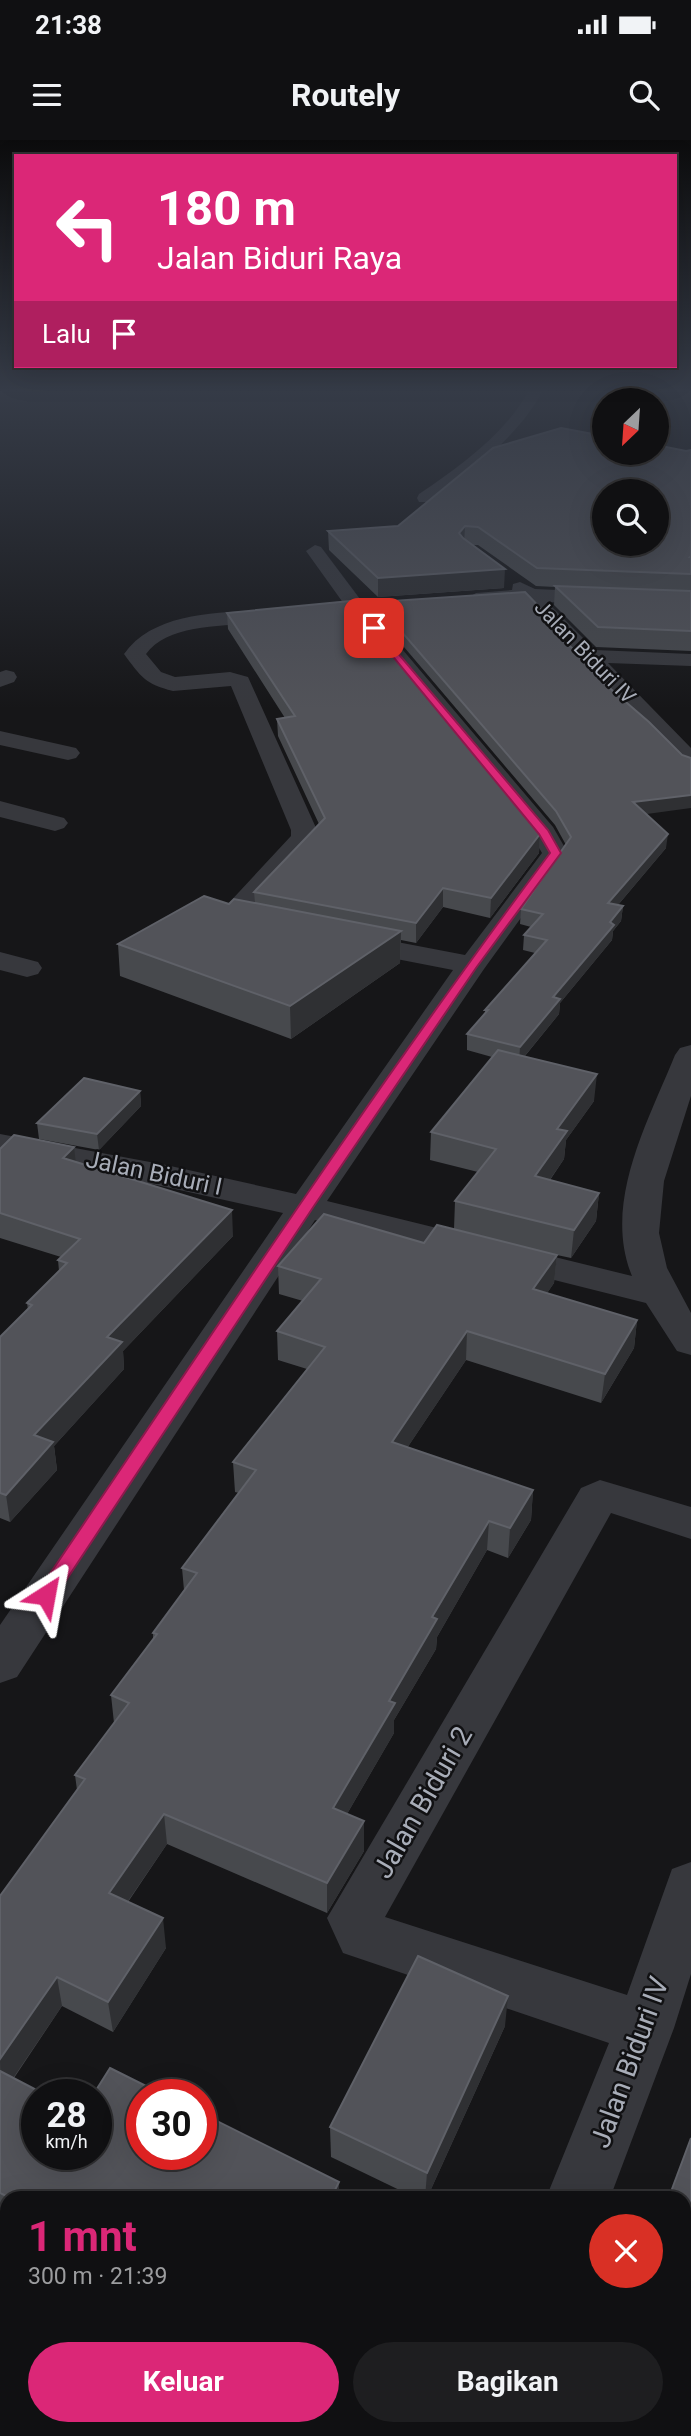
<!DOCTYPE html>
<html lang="id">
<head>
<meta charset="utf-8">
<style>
  body { margin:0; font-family:Roboto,sans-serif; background:#1e1e20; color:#f1f3f6; height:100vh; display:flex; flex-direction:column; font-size:26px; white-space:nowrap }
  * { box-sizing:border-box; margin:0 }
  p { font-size:23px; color:#9c9d9f }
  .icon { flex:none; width:38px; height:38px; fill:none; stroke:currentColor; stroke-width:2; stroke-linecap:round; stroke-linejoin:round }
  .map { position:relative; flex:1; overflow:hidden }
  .drawer { position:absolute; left:0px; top:2051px; width:691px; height:245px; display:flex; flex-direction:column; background:#101012; border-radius:21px 21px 0 0; box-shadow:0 7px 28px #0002,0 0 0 2px #303032 }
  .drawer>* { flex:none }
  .banner { position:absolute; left:14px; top:14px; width:663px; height:214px; border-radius:0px; box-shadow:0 7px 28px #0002,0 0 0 2px #303032; background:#db2777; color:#fff; overflow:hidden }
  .needle { width:46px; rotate:205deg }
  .controls { position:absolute; left:592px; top:248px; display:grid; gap:14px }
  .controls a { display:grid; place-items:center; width:77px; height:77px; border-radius:50%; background:#101012; box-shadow:0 7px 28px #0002,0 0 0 2px #303032; font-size:35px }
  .speed { position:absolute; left:21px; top:1939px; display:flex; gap:14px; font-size:35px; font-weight:700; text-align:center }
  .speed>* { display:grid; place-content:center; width:91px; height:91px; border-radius:50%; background:#101012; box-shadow:0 7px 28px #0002,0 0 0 2px #303032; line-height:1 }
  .speed small { font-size:18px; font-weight:400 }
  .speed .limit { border:10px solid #d22; background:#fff; color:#111 }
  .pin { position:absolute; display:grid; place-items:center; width:60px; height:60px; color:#fff; margin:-30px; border-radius:14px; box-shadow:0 4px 10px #0006 }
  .me { position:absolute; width:77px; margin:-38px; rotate:34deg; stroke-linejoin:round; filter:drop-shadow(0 0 5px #0008) }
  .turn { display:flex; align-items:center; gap:24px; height:147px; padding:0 28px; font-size:32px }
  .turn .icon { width:91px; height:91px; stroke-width:2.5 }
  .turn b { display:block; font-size:49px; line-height:60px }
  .then { display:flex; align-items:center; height:66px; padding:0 28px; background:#0003; gap:14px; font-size:26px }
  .round { display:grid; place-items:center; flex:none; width:74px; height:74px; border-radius:37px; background:#1e1e20 }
  .overview { display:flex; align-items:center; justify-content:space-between; height:119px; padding:0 28px }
  h1 { font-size:42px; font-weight:700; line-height:52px; color:#db2777 }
  .cta { display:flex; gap:14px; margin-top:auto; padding:14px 28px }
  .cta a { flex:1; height:80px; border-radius:42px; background:#db2777; color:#fff; font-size:28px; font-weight:700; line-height:80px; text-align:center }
  .cta a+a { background:#1e1e20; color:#f1f3f6 }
  .status { display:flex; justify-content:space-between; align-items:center; height:49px; padding:0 35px; background:#101012; direction:ltr }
  .status svg { height:19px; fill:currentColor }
  header { display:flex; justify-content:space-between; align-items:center; height:91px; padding:0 28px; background:#101012; font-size:32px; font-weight:700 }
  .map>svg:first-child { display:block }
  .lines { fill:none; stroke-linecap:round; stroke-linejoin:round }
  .minor { fill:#37383d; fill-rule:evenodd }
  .wall { fill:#47494d }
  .shaded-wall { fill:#2f3033 }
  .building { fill:#525359; stroke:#5f6168; stroke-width:2; fill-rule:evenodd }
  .route { fill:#db2777; stroke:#8e194d; stroke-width:2 }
  .labels { text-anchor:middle; stroke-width:5; stroke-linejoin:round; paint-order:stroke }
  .far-street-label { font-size:21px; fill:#a8adb8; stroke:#111113 }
  .street-label { font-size:24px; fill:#a8adb8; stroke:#111113 }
  .near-street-label { font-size:28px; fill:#a8adb8; stroke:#111113 }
</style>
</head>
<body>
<div class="status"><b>21:38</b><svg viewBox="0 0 49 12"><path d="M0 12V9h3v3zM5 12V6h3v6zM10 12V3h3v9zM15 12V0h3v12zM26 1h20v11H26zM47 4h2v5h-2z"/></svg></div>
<header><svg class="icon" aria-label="menu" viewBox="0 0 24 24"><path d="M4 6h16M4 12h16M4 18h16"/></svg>Routely<svg class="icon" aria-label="search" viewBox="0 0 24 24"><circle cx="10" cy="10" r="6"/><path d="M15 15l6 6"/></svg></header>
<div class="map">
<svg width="691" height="2296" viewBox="0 0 691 2296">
  <rect width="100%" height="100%" fill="#161618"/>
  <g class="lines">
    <g class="minor">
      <path d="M530,248H544C523,291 480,324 443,353L431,362H419L417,358L419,354C459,327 508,292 530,248Z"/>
      <path d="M315,405L321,407L363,463L553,687L568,713L484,829L327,1061L632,1136C602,1063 648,982 675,915L680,908L691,905V956L664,1041L659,1093L667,1128L691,1173V1215L677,1211L646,1163L315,1080L17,1537L0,1543V1485L283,1073L166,1047L0,1014V994L166,1025L296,1054L453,830L340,808L335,802L340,796L350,793L465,815L542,713L532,696L349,471L306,411Z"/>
      <polygon points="520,442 535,449 691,456 691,468 547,462 595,510 691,514 691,526 608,523 691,608 691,629 682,627 525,461 476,465 466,459 476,453 512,450 513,444"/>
      <path d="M280,469L287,471L290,475L287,479C247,489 173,477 146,514L161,532L175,537L230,532L248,537L317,690L313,703L250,773L277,780L281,786L277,792C261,796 232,791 222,777L226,766L291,696V690L231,546L173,551C145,544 141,537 124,514C156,468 230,473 280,469Z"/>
      <polygon points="6,530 14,532 17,537 14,542 0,547 0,532"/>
      <polygon points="0,591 76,608 80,613 76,618 68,620 0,605"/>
      <polygon points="0,661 64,678 68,683 64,688 55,691 0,677"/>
      <polygon points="0,812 38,822 42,828 38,834 27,837 0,830"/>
      <polygon points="600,1340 691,1367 691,1399 611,1373 385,1777 627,1855 672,1729 691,1722 691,1834 674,1888 610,2058 546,2058 609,1903 343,1813 327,1778 581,1348"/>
      <polygon points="0,2172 7,2174 7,2242 0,2240"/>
      <polygon points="200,2289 287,2289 290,2296 203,2296"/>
      <polygon points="452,2289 522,2289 519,2296 449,2296"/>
    </g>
  </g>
  <g class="wall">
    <polygon points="691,310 691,511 596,507 554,465 555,447 536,446 478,405 471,405 504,448 378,457 329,410 328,391 398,386"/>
    <polygon points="376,462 567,496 567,503 606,545 647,674 666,708 618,765 623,766 621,781 613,791 612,800 560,863 559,874 525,916 594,961 566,1000 564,1019 550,1040 599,1053 596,1081 571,1118 557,1115 554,1143 547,1153 637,1180 634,1208 601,1263 466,1220 407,1308 533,1350 531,1380 508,1418 487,1410 437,1497 436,1509 394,1580 394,1593 347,1674 364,1681 364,1711 327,1773 167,1704 128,1762 166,1808 113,1892 62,1866 14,1938 37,2014 339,2042 339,2058 7,2058 7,2081 0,2077 0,1756 77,1650 75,1635 114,1583 111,1555 153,1499 153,1493 184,1450 182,1428 239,1353 235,1352 233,1322 307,1229 278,1220 277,1191 303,1161 279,1154 278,1126 424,1103 454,1089 455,1061 478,1032 430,1020 431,992 492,917 467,910 467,894 485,874 485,870 535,813 523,810 524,795 531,787 520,784 521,769 566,705 555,685 376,474"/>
    <polygon points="227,473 540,694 539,713 490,778 443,767 416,803 401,800 400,823 291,899 120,836 118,804 229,764 255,763 254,752 319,684 278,596 277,579 285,578 228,489"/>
    <polygon points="140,951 141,966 99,1010 39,999 37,983"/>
    <polygon points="0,1009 76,1022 233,1096 123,1211 124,1229 54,1306 57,1330 10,1382 0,1378 0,1197 28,1170 27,1163 59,1131 58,1120 61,1117 0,1098"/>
    <polygon points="505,1886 427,2058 416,2058 331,2017 330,1987"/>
  </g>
  <g class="shaded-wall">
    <polygon points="465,386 464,404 459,393"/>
    <polygon points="505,429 504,448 378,457 378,438"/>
    <polygon points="606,537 605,550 598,538"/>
    <polygon points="691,655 691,668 632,676 633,662"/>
    <polygon points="540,694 539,713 490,778 491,758"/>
    <polygon points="668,694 666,708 607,778 608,763"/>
    <polygon points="443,748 443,767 416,803 416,783"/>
    <polygon points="623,766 621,781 613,791 612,800 560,863 559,874 519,923 520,907 553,857"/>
    <polygon points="401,791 400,823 291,899 290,866"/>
    <polygon points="597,934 594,961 566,1000 564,1019 533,1064 535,1036 557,989"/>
    <polygon points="140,951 141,966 99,1010 97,994"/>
    <polygon points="74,1007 77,1032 63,1018"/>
    <polygon points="599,1053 596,1081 571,1118 574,1090"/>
    <polygon points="232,1070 233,1096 123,1211 124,1229 54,1306 57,1330 10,1382 6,1355 34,1295 107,1197"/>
    <polygon points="557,1115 554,1143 531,1177 533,1149"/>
    <polygon points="637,1180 634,1208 601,1263 605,1234"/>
    <polygon points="467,1191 466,1220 391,1332 392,1302"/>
    <polygon points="533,1350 531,1380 508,1418 510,1388"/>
    <polygon points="489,1381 487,1410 437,1497 436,1509 394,1580 394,1593 333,1698 333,1668 432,1477"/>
    <polygon points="164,1674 167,1704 113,1783 109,1753"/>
    <polygon points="364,1681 364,1711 327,1773 327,1743"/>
    <polygon points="163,1778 166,1808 113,1892 108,1862"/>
    <polygon points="57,1837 62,1866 1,1956 0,1919"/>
    <polygon points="508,1856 505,1886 427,2058 425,2058 427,2033"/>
    <polygon points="339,2042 339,2058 331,2058"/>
  </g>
  <g class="building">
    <path d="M561,288L604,296V313H656V305L686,311L691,310V416L690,417H691V434L537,428L478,387L465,386L459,393L463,398L505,429L378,438L328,391L398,386L493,308ZM604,352H656V404H604Z"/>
    <polygon points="555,446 691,451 691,491 598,487"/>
    <polygon points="525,452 567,496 558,496 606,537 598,538 649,582 682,615 691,618 691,655 633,662 668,694 608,763 623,766 610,782 614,785 553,857 560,859 520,907 467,894 488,870 485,870 547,800 524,795 543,774 521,769 571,697 556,671 376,462"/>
    <polygon points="350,461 531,679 540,694 491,758 443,748 416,783 254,752 325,678 277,579 295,576 227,473"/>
    <polygon points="204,756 229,764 234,759 401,791 290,866 118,804"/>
    <polygon points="498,910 597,934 557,989 567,991 535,1036 599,1053 574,1090 455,1061 496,1009 431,992"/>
    <polygon points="84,938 140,951 97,994 37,983"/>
    <polygon points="14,995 74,1007 63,1018 232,1070 107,1197 122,1202 34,1295 53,1302 6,1355 0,1353 0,1197 32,1165 27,1163 67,1123 58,1120 80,1099 0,1073 0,1009"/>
    <polygon points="324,1074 424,1103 437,1085 557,1115 533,1149 637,1180 605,1234 467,1191 392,1302 533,1350 510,1388 489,1381 432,1477 437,1479 389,1561 395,1563 333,1668 364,1681 327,1743 164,1674 109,1753 163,1778 108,1862 57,1837 0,1919 0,1756 85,1639 75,1635 129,1563 111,1555 157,1494 153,1493 197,1433 182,1428 256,1330 233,1322 325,1207 277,1191 321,1139 278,1126"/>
    <polygon points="418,1816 508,1856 427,2033 330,1987"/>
    <polygon points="110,1928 164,1955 142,1955 142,2014 201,2014 201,1973 339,2042 331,2058 10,2058 0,2053 0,1931 46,1955 37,1955 37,2014 96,2014 96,1955 93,1955"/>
    <polygon points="691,1998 691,2296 606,2296 608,2289 684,2289 684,2058 669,2057"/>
  </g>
  <linearGradient id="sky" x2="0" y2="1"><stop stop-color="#0c0c0d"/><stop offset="0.44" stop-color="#363c48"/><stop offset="1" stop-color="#363c48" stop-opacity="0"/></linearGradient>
  <rect width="691" height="569" fill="url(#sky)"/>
  <path class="route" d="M374,485L548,690L561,713L476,828L314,1066L53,1460L46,1463L39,1460L36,1455L39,1450C207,1202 371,952 550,713L539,694L371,490Z"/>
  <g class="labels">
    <g class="far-street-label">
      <text transform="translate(585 512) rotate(46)" y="7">Jalan Biduri IV</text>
    </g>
    <g class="street-label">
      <text transform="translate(154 1033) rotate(12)" y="8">Jalan Biduri I</text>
    </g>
    <g class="near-street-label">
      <text transform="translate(422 1662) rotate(-60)" y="10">Jalan Biduri 2</text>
      <text transform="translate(629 1922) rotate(-70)" y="10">Jalan Biduri IV</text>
    </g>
  </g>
</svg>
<div class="controls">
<a><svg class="needle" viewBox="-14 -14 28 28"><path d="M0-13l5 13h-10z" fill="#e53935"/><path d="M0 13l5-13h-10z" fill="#9c9d9f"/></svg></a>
<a><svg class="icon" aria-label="search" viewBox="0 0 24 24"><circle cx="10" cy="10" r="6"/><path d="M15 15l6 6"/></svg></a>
</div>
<div class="speed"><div>28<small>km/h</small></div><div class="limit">30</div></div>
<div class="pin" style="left:374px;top:488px;background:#d93025"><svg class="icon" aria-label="arrive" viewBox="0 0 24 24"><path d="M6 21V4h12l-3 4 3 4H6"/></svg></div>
<svg class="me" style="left:46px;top:1455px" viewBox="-20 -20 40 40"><path d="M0-17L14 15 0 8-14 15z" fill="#db2777" stroke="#fff" stroke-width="4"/></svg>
<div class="banner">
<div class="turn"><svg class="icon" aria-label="left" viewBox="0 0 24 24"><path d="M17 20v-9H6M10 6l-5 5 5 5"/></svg><div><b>180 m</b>Jalan Biduri Raya</div></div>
<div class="then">Lalu<svg class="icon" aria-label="arrive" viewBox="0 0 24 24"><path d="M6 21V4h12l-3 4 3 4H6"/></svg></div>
</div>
<section class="drawer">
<div class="overview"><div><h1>1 mnt</h1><p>300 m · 21:39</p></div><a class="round" style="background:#d93025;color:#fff"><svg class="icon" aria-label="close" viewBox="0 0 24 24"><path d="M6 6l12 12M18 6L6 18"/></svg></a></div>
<div class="cta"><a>Keluar</a><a>Bagikan</a></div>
</section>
</div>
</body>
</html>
